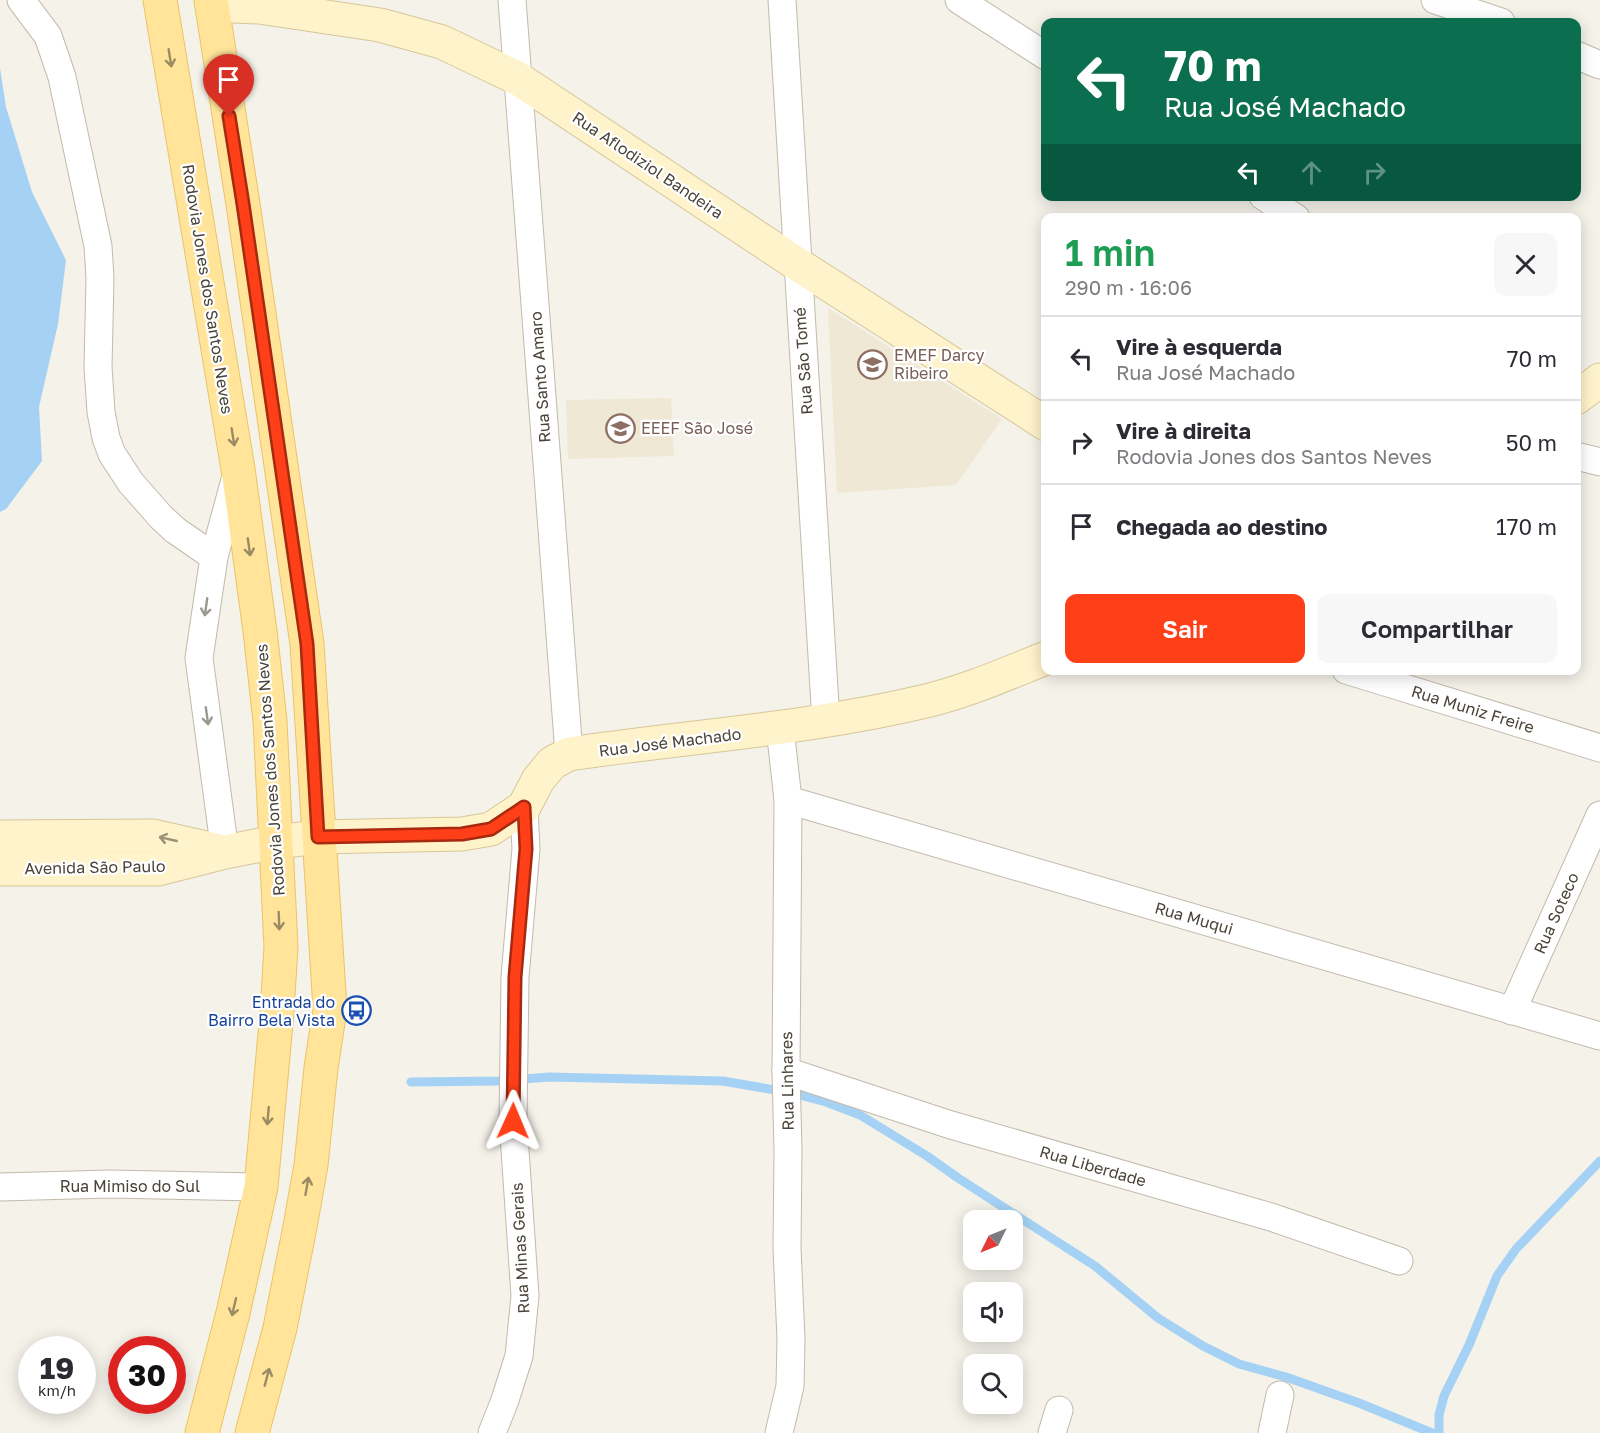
<!DOCTYPE html>
<html lang="pt">
<head>
<meta charset="utf-8">
<style>
  body { margin:0; font-family:"Golos Text",sans-serif; background:#f7f7f7; color:#2b2b33; height:100vh; display:flex; flex-direction:column; font-size:22px; white-space:nowrap }
  * { box-sizing:border-box; margin:0 }
  p { font-size:20px; color:#7c7c81 }
  .icon { flex:none; width:33px; height:33px; fill:none; stroke:currentColor; stroke-width:2; stroke-linecap:round; stroke-linejoin:round }
  .map { position:relative; flex:1; overflow:hidden }
  .details { position:absolute; left:1041px; top:213px; width:540px; height:462px; display:flex; flex-direction:column; background:#fff; border-radius:12px; box-shadow:0 3px 15px #0003 }
  .details>* { flex:none }
  .hud { position:absolute; left:1041px; top:18px; width:540px; height:183px; border-radius:12px; box-shadow:0 3px 15px #0003; background:#0b6e4f; color:#fff; overflow:hidden }
  .needle { width:39px; rotate:227deg }
  .tools { position:absolute; left:963px; top:1210px; display:grid; gap:12px }
  .tools a { display:grid; place-items:center; width:60px; height:60px; border-radius:12px; background:#fff; box-shadow:0 3px 15px #0003; font-size:30px }
  .speed { position:absolute; left:18px; top:1336px; display:flex; gap:12px; font-size:30px; font-weight:700; text-align:center }
  .speed>* { display:grid; place-content:center; width:78px; height:78px; border-radius:50%; background:#fff; box-shadow:0 3px 15px #0003; line-height:1 }
  .speed small { font-size:15px; font-weight:400 }
  .speed .limit { border:9px solid #d22; background:#fff; color:#111 }
  .pin { position:absolute; display:grid; place-items:center; width:51px; height:51px; color:#fff; margin:-62px -26px; border-radius:50% 50% 50% 0; rotate:-45deg; box-shadow:0 0 6px #0007 }
  .pin .icon { rotate:45deg }
  .me { position:absolute; width:66px; margin:-33px; rotate:1deg; stroke-linejoin:round; filter:drop-shadow(0 0 4px #0008) }
  .turn { display:flex; align-items:center; gap:21px; height:126px; padding:0 24px; font-size:27px }
  .turn .icon { width:78px; height:78px; stroke-width:2.5 }
  .turn b { display:block; font-size:42px; line-height:51px }
  .lanes { display:flex; align-items:center; height:57px; padding:0 24px; background:#0003; justify-content:center; gap:30px; direction:ltr }
  .lanes .off { opacity:.35 }
  .round { display:grid; place-items:center; flex:none; width:63px; height:63px; border-radius:12px; background:#f7f7f7 }
  .headline { display:flex; align-items:center; justify-content:space-between; height:102px; padding:0 24px }
  h1 { font-size:36px; font-weight:600; line-height:45px; color:#1e9e55 }
  .cta { display:flex; gap:12px; margin-top:auto; padding:12px 24px }
  .cta a { flex:1; height:69px; border-radius:12px; background:#ff3f18; color:#fff; font-size:24px; font-weight:600; line-height:69px; text-align:center }
  .cta a+a { background:#f7f7f7; color:#2b2b33 }
  ul { padding:0; list-style:none }
  li { display:flex; align-items:center; gap:18px; height:84px; padding:0 24px; border-top:2px solid #e1e1e2 }
  li div { flex:1 }
  li b { display:block; font-size:22px }
  li em { font-style:normal }
  .map>svg:first-child { display:block }
  .education { fill:#efe8d4 }
  .water { fill:#a5d2f4 }
  .lines { fill:none; stroke-linecap:round; stroke-linejoin:round }
  .stream { stroke:#a5d2f4; stroke-width:9 }
  .street-casing { stroke:#c2baac; stroke-width:29 }
  .secondary-casing { stroke:#d7c799; stroke-width:35 }
  .primary-casing { stroke:#e9c465; stroke-width:35 }
  .street { stroke:#fff; stroke-width:27 }
  .secondary { stroke:#fff3cb; stroke-width:33 }
  .primary { stroke:#ffe49a; stroke-width:33 }
  .oneway { stroke:#9b8b64 }
  .oneway2 { stroke:#9b9892 }
  .oneway3 { stroke:#9b927a }
  .route-casing { stroke:#a62910; stroke-width:15 }
  .route { stroke:#ff3f18; stroke-width:10 }
  .labels { text-anchor:middle; stroke-width:4.5; stroke-linejoin:round; paint-order:stroke }
  .street-label { font-size:16px; fill:#4a4338; stroke:#fff }
  .education-label { font-size:16px; fill:#785e54; stroke:#fff; text-anchor:start }
  .transit-label { font-size:16px; fill:#164399; stroke:#fff; text-anchor:end }
</style>
</head>
<body>
<div class="map">
<svg width="1600" height="1433" viewBox="0 0 1600 1433">
  <rect width="100%" height="100%" fill="#f5f2ea"/>
  <g class="education">
    <polygon points="828,308 1002,419 956,485 837,493"/>
    <polygon points="671,398 674,456 568,459 566,400"/>
  </g>
  <polygon class="water" points="0,68 6,107 32,192 66,260 58,324 39,407 42,461 6,509 0,512"/>
  <g class="lines">
    <g class="stream">
      <polyline points="411,1082 499,1081 549,1077 723,1081 792,1093 826,1102 860,1115 927,1156 958,1178 1095,1266 1158,1318 1203,1346 1239,1364 1286,1377 1359,1403 1432,1433"/>
      <polyline points="1439,1433 1439,1415 1444,1396 1469,1345 1497,1276 1516,1249 1600,1161"/>
    </g>
    <defs>
      <g id="street">
        <polyline points="21,0 48,36 62,77 98,246 100,278 98,367 101,412 106,438 112,454 131,483 161,517 175,530 214,557"/>
        <polyline points="512,0 569,754"/>
        <polyline points="782,0 826,722"/>
        <polyline points="959,0 1046,56"/>
        <polyline points="1435,0 1501,22"/>
        <polyline points="1576,55 1600,65"/>
        <polyline points="1263,196 1296,218"/>
        <polyline points="1576,456 1600,462"/>
        <polyline points="1346,670 1600,748"/>
        <polyline points="788,800 1600,1036"/>
        <polyline points="225,852 199,658 214,557 236,476"/>
        <polyline points="1512,1011 1600,815"/>
        <polyline points="786,1071 951,1125 1271,1217 1399,1261"/>
        <polyline points="0,1187 110,1184 261,1187"/>
        <polyline points="492,1433 505,1400 519,1356 525,1296 513,1121 515,977 526,849 524,807"/>
        <polyline points="779,1433 790,1386 791,1339 787,1248 788,1151 786,1071 788,800 780,728"/>
        <polyline points="1052,1433 1059,1410"/>
        <polyline points="1272,1433 1280,1395"/>
      </g>
      <g id="secondary">
        <polyline points="212,5 259,7 380,25 442,42 517,78 797,264 1046,424"/>
        <polyline points="1576,398 1600,380"/>
        <polyline points="0,837 153,836 220,851"/>
        <path d="M0,869H158L225,852L276,842L318,837L462,834L491,829L524,807L538,780L552,763L569,754C690,736 811,729 930,700C970,690 1008,673 1046,658"/>
      </g>
      <g id="primary">
        <polyline points="160,0 238,469 260,631 270,721 281,947 277,1012 261,1187 233,1313 202,1433"/>
        <polyline points="211,0 243,204 307,644 330,1009 321,1068 311,1165 299,1232 280,1328 252,1433"/>
      </g>
    </defs>
    <use href="#street" class="street-casing"/>
    <use href="#secondary" class="secondary-casing"/>
    <use href="#primary" class="primary-casing"/>
    <use href="#street" class="street"/>
    <use href="#secondary" class="secondary"/>
    <use href="#primary" class="primary"/>
  </g>
  <defs><path id="oneway-shaft" d="M-6 0H5M1.5-3L5.5 0L1.5 3" fill="none" stroke-width="1.6" stroke-linecap="round" stroke-linejoin="round" transform="scale(1.5)"/></defs>
  <g class="oneway">
    <use href="#oneway-shaft" transform="translate(170 58) rotate(81)"/>
    <use href="#oneway-shaft" transform="translate(233 437) rotate(81)"/>
    <use href="#oneway-shaft" transform="translate(249 547) rotate(82)"/>
    <use href="#oneway-shaft" transform="translate(279 921) rotate(88)"/>
    <use href="#oneway-shaft" transform="translate(268 1116) rotate(95)"/>
    <use href="#oneway-shaft" transform="translate(307 1186) rotate(-80)"/>
    <use href="#oneway-shaft" transform="translate(234 1307) rotate(103)"/>
    <use href="#oneway-shaft" transform="translate(267 1377) rotate(-75)"/>
  </g>
  <g class="oneway2">
    <use href="#oneway-shaft" transform="translate(206 607) rotate(98)"/>
    <use href="#oneway-shaft" transform="translate(207 716) rotate(82)"/>
  </g>
  <use class="oneway3" href="#oneway-shaft" transform="translate(168 839) rotate(-167)"/>
  <g class="lines">
    <defs>
      <polyline id="route" points="229,116 243,204 307,644 318,837 462,834 491,829 524,807 526,849 515,977 513,1121"/>
    </defs>
    <use href="#route" class="route-casing"/>
    <use href="#route" class="route"/>
  </g>
  <defs>
    <symbol id="school-ring" viewBox="-11 -11 22 22"><circle r="9.5" fill="#fff" stroke="#8d6e63" stroke-width="1.5"/><path d="M0-5L7-2L0 1L-7-2ZM-4 1L0 2.5L4 1V4Q0 6-4 4Z" fill="#8d6e63"/></symbol>
    <symbol id="bus-ring" viewBox="-11 -11 22 22"><circle r="9.5" fill="#fff" stroke="#1a4fb4" stroke-width="1.5"/><path d="M-5-6H5V4H4V6H2V4H-2V6H-4V4H-5ZM-3.5-4V0h7V-4ZM-3.5 1.2v1.5H-2V1.2ZM2 1.2v1.5H3.5V1.2Z" fill="#1a4fb4"/></symbol>
  </defs>
  <g fill-rule="evenodd">
    <use href="#school-ring" x="856" y="348" width="33" height="33"/>
    <use href="#school-ring" x="604" y="412" width="33" height="33"/>
    <use href="#bus-ring" x="340" y="994" width="33" height="33"/>
  </g>
  <g class="labels">
    <g class="street-label">
      <text transform="translate(648 165) rotate(34)" y="6">Rua Aflodiziol Bandeira</text>
      <text transform="translate(208 289) rotate(81)" y="6">Rodovia Jones dos Santos Neves</text>
      <text transform="translate(803 361) rotate(-94)" y="6">Rua São Tomé</text>
      <text transform="translate(540 377) rotate(-94)" y="6">Rua Santo Amaro</text>
      <text transform="translate(1473 709) rotate(17)" y="6">Rua Muniz Freire</text>
      <text transform="translate(670 742) rotate(-7)" y="6">Rua José Machado</text>
      <text transform="translate(270 770) rotate(-94)" y="6">Rodovia Jones dos Santos Neves</text>
      <text transform="translate(95 867) rotate(-1)" y="6">Avenida São Paulo</text>
      <text transform="translate(1556 913) rotate(-66)" y="6">Rua Soteco</text>
      <text transform="translate(1194 918) rotate(16)" y="6">Rua Muqui</text>
      <text transform="translate(787 1081) rotate(-91)" y="6">Rua Linhares</text>
      <text transform="translate(1093 1166) rotate(16)" y="6">Rua Liberdade</text>
      <text x="130" y="1192">Rua Mimiso do Sul</text>
      <text transform="translate(520 1248) rotate(-93)" y="6">Rua Minas Gerais</text>
    </g>
    <g class="education-label">
      <text x="894" y="361">EMEF Darcy<tspan x="894" dy="18">Ribeiro</tspan></text>
      <text x="641" y="434">EEEF São José</text>
    </g>
    <g class="transit-label">
      <text x="335" y="1008">Entrada do<tspan x="335" dy="18">Bairro Bela Vista</tspan></text>
    </g>
  </g>
</svg>
<div class="tools">
<a><svg class="needle" viewBox="-14 -14 28 28"><path d="M0-13l5 13h-10z" fill="#e53935"/><path d="M0 13l5-13h-10z" fill="#7c7c81"/></svg></a>
<a><svg class="icon" aria-label="sound" viewBox="0 0 24 24"><path d="M4 9h4l5-4v14l-5-4H4zM17 9q2 3 0 6"/></svg></a>
<a><svg class="icon" aria-label="search" viewBox="0 0 24 24"><circle cx="10" cy="10" r="6"/><path d="M15 15l6 6"/></svg></a>
</div>
<div class="speed"><div>19<small>km/h</small></div><div class="limit">30</div></div>
<div class="pin" style="left:229px;top:116px;background:#d93025"><svg class="icon" aria-label="arrive" viewBox="0 0 24 24"><path d="M6 21V4h12l-3 4 3 4H6"/></svg></div>
<svg class="me" style="left:513px;top:1121px" viewBox="-20 -20 40 40"><path d="M0-17L14 15 0 8-14 15z" fill="#ff3f18" stroke="#fff" stroke-width="4"/></svg>
<div class="hud">
<div class="turn"><svg class="icon" aria-label="left" viewBox="0 0 24 24"><path d="M17 20v-9H6M10 6l-5 5 5 5"/></svg><div><b>70 m</b>Rua José Machado</div></div>
<div class="lanes"><svg class="icon" aria-label="left" viewBox="0 0 24 24"><path d="M17 20v-9H6M10 6l-5 5 5 5"/></svg><svg class="icon off" aria-label="ahead" viewBox="0 0 24 24"><path d="M12 20V5M6 11l6-6 6 6"/></svg><svg class="icon off" aria-label="right" viewBox="0 0 24 24"><path d="M7 20v-9h11M14 6l5 5-5 5"/></svg></div>
</div>
<section class="details">
<div class="headline"><div><h1>1 min</h1><p>290 m · 16:06</p></div><a class="round"><svg class="icon" aria-label="close" viewBox="0 0 24 24"><path d="M6 6l12 12M18 6L6 18"/></svg></a></div>
<ul>
<li><svg class="icon" aria-label="left" viewBox="0 0 24 24"><path d="M17 20v-9H6M10 6l-5 5 5 5"/></svg><div><b>Vire à esquerda</b><p>Rua José Machado</p></div><em>70 m</em></li>
<li><svg class="icon" aria-label="right" viewBox="0 0 24 24"><path d="M7 20v-9h11M14 6l5 5-5 5"/></svg><div><b>Vire à direita</b><p>Rodovia Jones dos Santos Neves</p></div><em>50 m</em></li>
<li><svg class="icon" aria-label="arrive" viewBox="0 0 24 24"><path d="M6 21V4h12l-3 4 3 4H6"/></svg><div><b>Chegada ao destino</b></div><em>170 m</em></li>
</ul>
<div class="cta"><a>Sair</a><a>Compartilhar</a></div>
</section>
</div>
</body>
</html>
